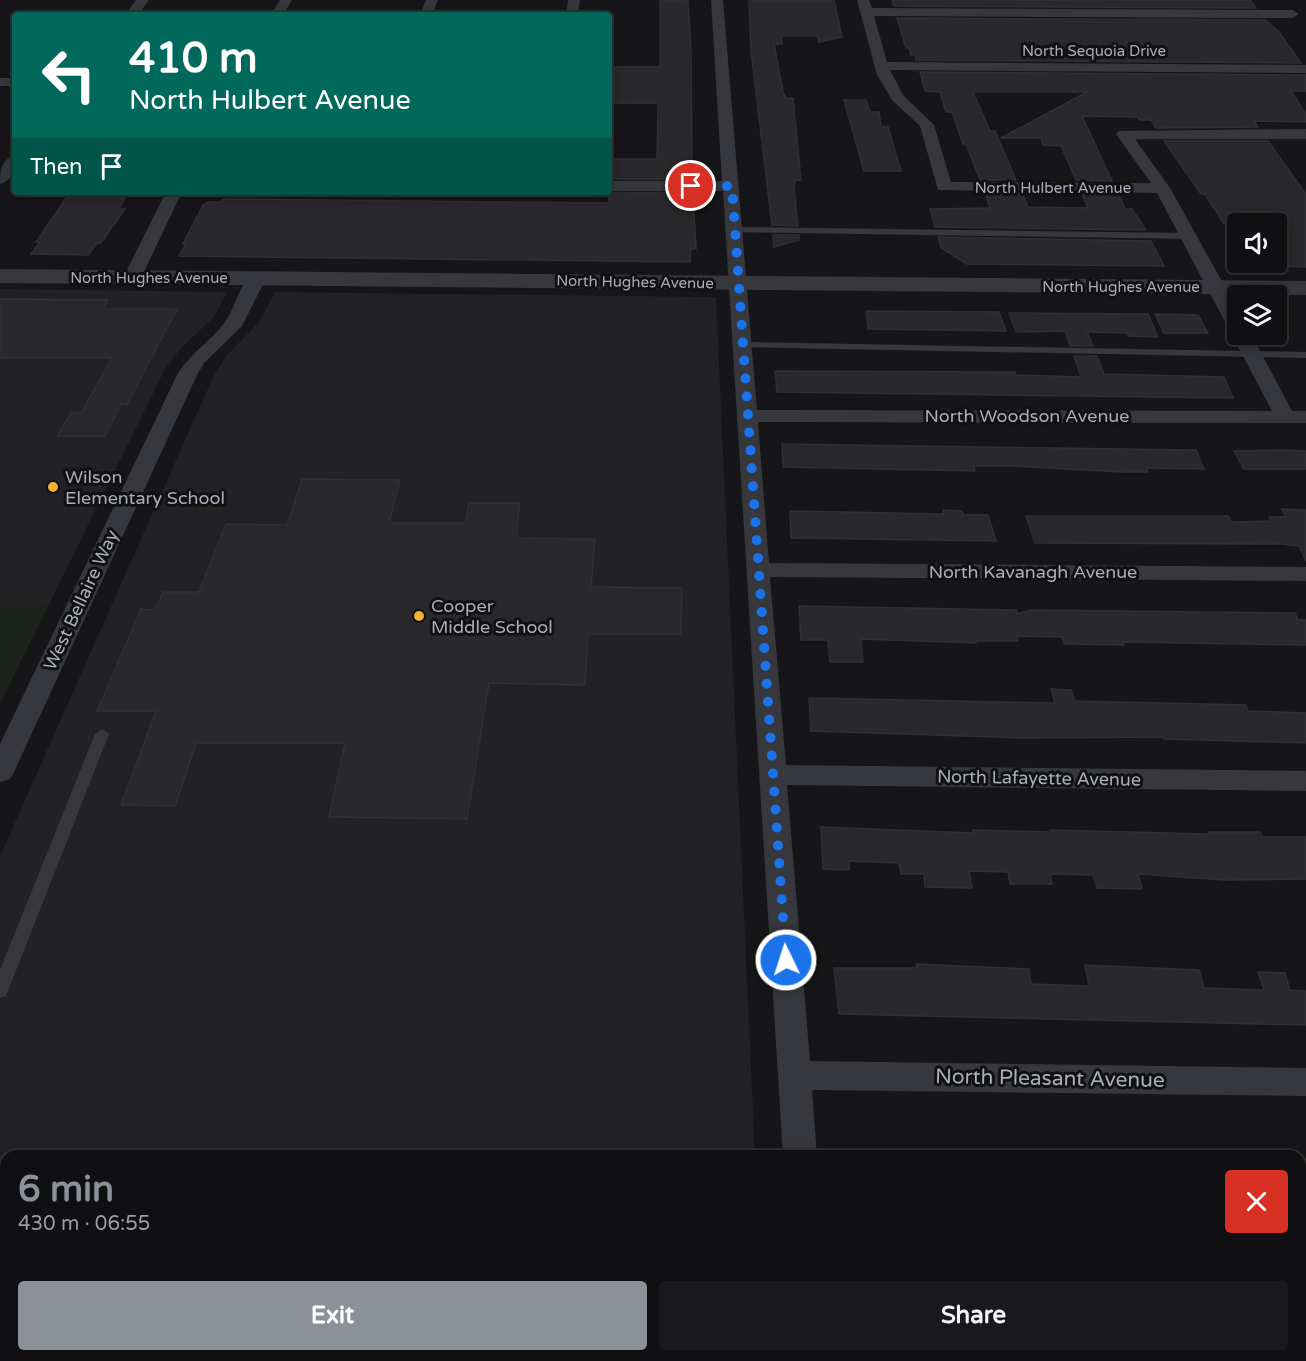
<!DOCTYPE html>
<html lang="en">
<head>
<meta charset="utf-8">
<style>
  body { margin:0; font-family:"Varela Round",sans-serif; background:#19191b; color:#f1f3f6; height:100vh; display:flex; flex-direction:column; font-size:22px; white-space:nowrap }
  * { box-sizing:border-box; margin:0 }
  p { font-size:20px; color:#9c9d9f }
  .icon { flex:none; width:33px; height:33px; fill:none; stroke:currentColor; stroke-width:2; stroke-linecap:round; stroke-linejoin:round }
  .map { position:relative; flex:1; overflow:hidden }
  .panel { position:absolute; left:0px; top:1150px; width:1306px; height:212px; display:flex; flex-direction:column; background:#101012; border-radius:18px 18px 0 0; box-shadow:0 3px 15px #0003,0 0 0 2px #303032 }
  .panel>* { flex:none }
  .banner { position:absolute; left:12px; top:12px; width:600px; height:183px; border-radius:6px; box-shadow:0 3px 15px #0003,0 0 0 2px #303032; background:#00695c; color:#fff; overflow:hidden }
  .fabs { position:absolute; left:1227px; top:213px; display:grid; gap:12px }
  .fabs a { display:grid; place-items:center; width:60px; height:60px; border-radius:6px; background:#101012; box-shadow:0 3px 15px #0003,0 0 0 2px #303032; font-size:30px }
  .pin { position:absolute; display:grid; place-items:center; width:51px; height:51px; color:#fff; margin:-26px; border:3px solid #fff; border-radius:50%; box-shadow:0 2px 6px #0007 }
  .me { position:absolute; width:66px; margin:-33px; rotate:356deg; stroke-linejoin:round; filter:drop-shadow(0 0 4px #0008) }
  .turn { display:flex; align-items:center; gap:21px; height:126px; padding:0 18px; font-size:27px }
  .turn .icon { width:78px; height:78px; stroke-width:2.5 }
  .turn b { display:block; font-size:42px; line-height:51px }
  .then { display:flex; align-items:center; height:57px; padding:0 18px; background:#0003; gap:12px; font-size:22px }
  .round { display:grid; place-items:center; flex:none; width:63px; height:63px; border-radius:6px; background:#19191b }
  .headline { display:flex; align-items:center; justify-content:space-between; height:102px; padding:0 18px }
  h1 { font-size:36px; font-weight:700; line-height:45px; color:#8c9099 }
  .cta { display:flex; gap:12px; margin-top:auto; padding:12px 18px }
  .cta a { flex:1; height:69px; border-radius:6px; background:#8c9099; color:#fff; font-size:24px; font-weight:700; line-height:69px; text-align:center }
  .cta a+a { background:#19191b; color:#f1f3f6 }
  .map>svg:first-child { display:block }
  .built { fill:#222225 }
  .green { fill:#1c231d }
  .building { fill:#29292c; stroke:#303034; stroke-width:1.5 }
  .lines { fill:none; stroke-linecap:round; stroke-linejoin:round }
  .service { fill:#37383d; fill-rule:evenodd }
  .minor { fill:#37383d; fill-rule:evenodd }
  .tertiary { fill:#37383d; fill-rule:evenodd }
  .route { stroke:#1a73e8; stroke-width:10; stroke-dasharray:0 18 }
  .poi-dot { fill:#f2b134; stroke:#111113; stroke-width:2 }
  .labels { text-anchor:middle; stroke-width:6; stroke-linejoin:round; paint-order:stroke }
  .far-street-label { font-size:15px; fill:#a8adb8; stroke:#111113 }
  .street-label { font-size:18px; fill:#a8adb8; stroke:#111113 }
  .poi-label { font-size:18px; fill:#a8adb8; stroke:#111113; text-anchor:start }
  .near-street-label { font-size:21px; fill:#a8adb8; stroke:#111113 }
</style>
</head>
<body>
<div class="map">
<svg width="1306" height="1361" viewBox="0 0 1306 1361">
  <rect width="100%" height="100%" fill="#161618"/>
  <g class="built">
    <polygon points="0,289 227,292 214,317 182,347 165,369 48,606 0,606"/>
    <polygon points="275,292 716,297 755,1156 6,1156 6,1210 0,1210 0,856 214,375 227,355 260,321"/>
  </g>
  <polygon class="green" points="0,606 48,606 0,703"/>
  <g class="building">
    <polygon points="660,0 688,0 691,51 692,179 609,179 609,159 657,159 658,103 609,103 609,67 660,67"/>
    <polygon points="749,0 834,0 842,37 819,42 817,36 782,36 782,44 774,44 783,92 786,98 793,98 801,180 795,180 794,188 798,226 772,225 751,51"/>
    <polygon points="892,0 1250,0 1256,8 894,6"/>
    <polygon points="897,18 1265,20 1279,32 1301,63 916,60 915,55 911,55 909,48 906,48"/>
    <polygon points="920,72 1306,75 1306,91 1291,91 1306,114 1306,122 1254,121 1258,127 1156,128 1151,120 1139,120 1137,117 1082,116 1112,181 1076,180 1061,146 1043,145 1041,138 1001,138 1087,92 973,92 990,131 995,131 1016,180 980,180 966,144 963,144 952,112 946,112 940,92 925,91"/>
    <polygon points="844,100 866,100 870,112 879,112 881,127 888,127 901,171 864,171"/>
    <polygon points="1164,141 1268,141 1306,194 1306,267 1276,266 1276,224 1224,224 1205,194 1201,194"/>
    <polygon points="609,193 693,193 696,249 691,249 690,262 179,256 186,244 183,244 203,205 208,202 221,202 223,199 609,203"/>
    <polygon points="985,193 1022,193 1028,207 1088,208 1082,194 1119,195 1125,209 1132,209 1146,230 935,227 930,209 990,208"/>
    <polygon points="66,198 125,198 118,209 125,209 101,243 97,243 88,255 31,254 40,242 36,242"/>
    <polygon points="773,235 799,235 799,240 774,247"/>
    <polygon points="938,237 1151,241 1164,266 967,264 941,248"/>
    <polygon points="0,299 108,300 103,309 177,309 127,404 121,404 105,436 57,436 71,413 81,413 112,358 0,358"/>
    <polygon points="866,311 999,312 1006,331 868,329"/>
    <polygon points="1009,313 1148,314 1158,337 1129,336 1127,333 1087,332 1093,346 1070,346 1065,331 1016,332"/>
    <polygon points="1155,314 1198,315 1208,333 1164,333"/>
    <polygon points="1074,356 1097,356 1104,374 1224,377 1233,398 777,392 775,371 1015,372 1015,375 1081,377"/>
    <polygon points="782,444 1196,450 1204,469 1146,468 1148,472 1122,472 1013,466 974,466 975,471 783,467"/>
    <polygon points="1281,450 1306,451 1306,469 1244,469 1234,451"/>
    <polygon points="302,479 400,480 389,523 465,523 469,503 520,503 516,538 595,539 591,587 682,588 681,634 588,634 585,685 489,683 467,819 329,817 345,743 196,743 175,806 121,805 156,711 97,711 141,609 155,610 163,592 199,592 226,524 287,525"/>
    <polygon points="1282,509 1306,510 1306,561 1299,546 1282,544 1035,543 1026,516 1228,516 1231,522 1271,521 1269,517 1286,517"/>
    <polygon points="943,510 962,511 963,515 988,515 996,541 791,538 790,511 944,514"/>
    <polygon points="799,606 1016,610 1017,614 1031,610 1295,613 1298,620 1306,620 1306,645 1122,642 1124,645 1064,644 1062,637 1017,636 1018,641 976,641 976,643 861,639 863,662 830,662 828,640 801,640"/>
    <polygon points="1051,689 1071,690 1075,701 1246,705 1248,711 1306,713 1306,743 1164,739 1163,737 1022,738 811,731 809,698 1055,703"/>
    <polygon points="821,827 973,833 973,830 1050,832 1050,830 1208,834 1208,832 1260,832 1262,837 1306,837 1306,879 1225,880 1138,874 1142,889 1097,888 1093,875 1050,874 1052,884 1010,884 1008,872 969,871 972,888 925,887 924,874 901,874 899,863 849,861 849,870 823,869"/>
    <polygon points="916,964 1029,969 1031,984 1089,986 1085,965 1199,970 1204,988 1264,990 1258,972 1285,973 1290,990 1306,991 1306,1025 839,1014 834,968 917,968"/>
  </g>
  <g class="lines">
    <g class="service">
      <polygon points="734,227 1188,233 1193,236 1188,239 731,232 730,230"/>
      <polygon points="744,342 1306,352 1306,358 740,347 739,345"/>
      <polygon points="102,729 109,734 8,991 6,996 0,998 0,970 95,734"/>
    </g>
    <g class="minor">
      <polygon points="136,0 149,0 138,15 125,15"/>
      <polygon points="280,0 292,0 283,15 271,15"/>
      <polygon points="426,0 438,0 432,15 420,15"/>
      <polygon points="568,0 580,0 578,15 566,15"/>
      <polygon points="711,0 723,0 757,410 1272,411 1157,193 938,190 920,126 892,100 877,75 857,0 869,0 872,8 1293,10 1299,14 1293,18 874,16 887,62 1306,65 1306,73 890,70 903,95 934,125 951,182 1151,183 1116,134 1119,131 1306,129 1306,139 1135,139 1170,188 1238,310 1238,334 1251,334 1292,411 1306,411 1306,423 758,422 769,563 1306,567 1306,581 770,577 786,765 1306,771 1306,791 787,785 810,1061 1306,1068 1306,1096 812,1090 817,1156 783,1156 723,191 609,191 609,181 722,181"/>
      <rect x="0" y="78" width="15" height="8"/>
      <path d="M15,155C15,168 14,180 0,184C0,172 1,159 15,155Z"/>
      <polygon points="166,192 182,192 141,278 138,282 126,282 123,278"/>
      <path d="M257,273L266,278L242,326L204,363L197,375L14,772L10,779L0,782V744L177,375C192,351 213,340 227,319C236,306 241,277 257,273Z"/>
      <polygon points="801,1356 839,1356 840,1361 802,1361"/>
    </g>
    <polygon class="tertiary" points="0,269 1306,281 1306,295 0,283"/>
  </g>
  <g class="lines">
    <polyline class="route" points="691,186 732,186 786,960"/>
  </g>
  <g class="poi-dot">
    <circle cx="53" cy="487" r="6"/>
    <circle cx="419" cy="616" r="6"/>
  </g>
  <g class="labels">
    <g class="far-street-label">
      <text x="1094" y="56">North Sequoia Drive</text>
      <text x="1053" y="193">North Hulbert Avenue</text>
      <text x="149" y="283">North Hughes Avenue</text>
      <text transform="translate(635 282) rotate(1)" y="5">North Hughes Avenue</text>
      <text x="1121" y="292">North Hughes Avenue</text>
    </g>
    <g class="street-label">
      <text x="1027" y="422">North Woodson Avenue</text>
      <text x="1033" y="578">North Kavanagh Avenue</text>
      <text transform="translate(81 600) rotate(-65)" y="6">West Bellaire Way</text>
      <text transform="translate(1039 778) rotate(1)" y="6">North Lafayette Avenue</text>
    </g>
    <g class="poi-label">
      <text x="65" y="483">Wilson<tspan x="65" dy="21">Elementary School</tspan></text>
      <text x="431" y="612">Cooper<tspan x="431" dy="21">Middle School</tspan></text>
    </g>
    <g class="near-street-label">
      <text transform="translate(1050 1078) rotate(1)" y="7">North Pleasant Avenue</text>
    </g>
  </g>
</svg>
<div class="fabs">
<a><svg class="icon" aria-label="sound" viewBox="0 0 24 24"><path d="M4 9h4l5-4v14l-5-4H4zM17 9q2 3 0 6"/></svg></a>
<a><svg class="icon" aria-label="layers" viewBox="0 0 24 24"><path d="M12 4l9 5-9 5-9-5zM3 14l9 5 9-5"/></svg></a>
</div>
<div class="pin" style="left:691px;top:186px;background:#d93025"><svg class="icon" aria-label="arrive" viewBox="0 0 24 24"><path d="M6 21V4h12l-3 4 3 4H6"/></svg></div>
<svg class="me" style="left:786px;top:960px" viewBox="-20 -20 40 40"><circle r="17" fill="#1a73e8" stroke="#fff" stroke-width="3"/><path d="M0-11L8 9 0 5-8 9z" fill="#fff"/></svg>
<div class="banner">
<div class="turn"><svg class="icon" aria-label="left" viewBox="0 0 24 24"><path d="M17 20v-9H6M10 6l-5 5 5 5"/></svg><div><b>410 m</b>North Hulbert Avenue</div></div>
<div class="then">Then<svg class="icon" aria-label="arrive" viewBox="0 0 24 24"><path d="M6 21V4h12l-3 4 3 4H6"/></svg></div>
</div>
<section class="panel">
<div class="headline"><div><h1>6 min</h1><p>430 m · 06:55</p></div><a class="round" style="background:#d93025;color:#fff"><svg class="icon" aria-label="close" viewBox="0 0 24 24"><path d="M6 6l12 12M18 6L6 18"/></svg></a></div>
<div class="cta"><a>Exit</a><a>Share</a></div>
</section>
</div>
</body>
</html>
